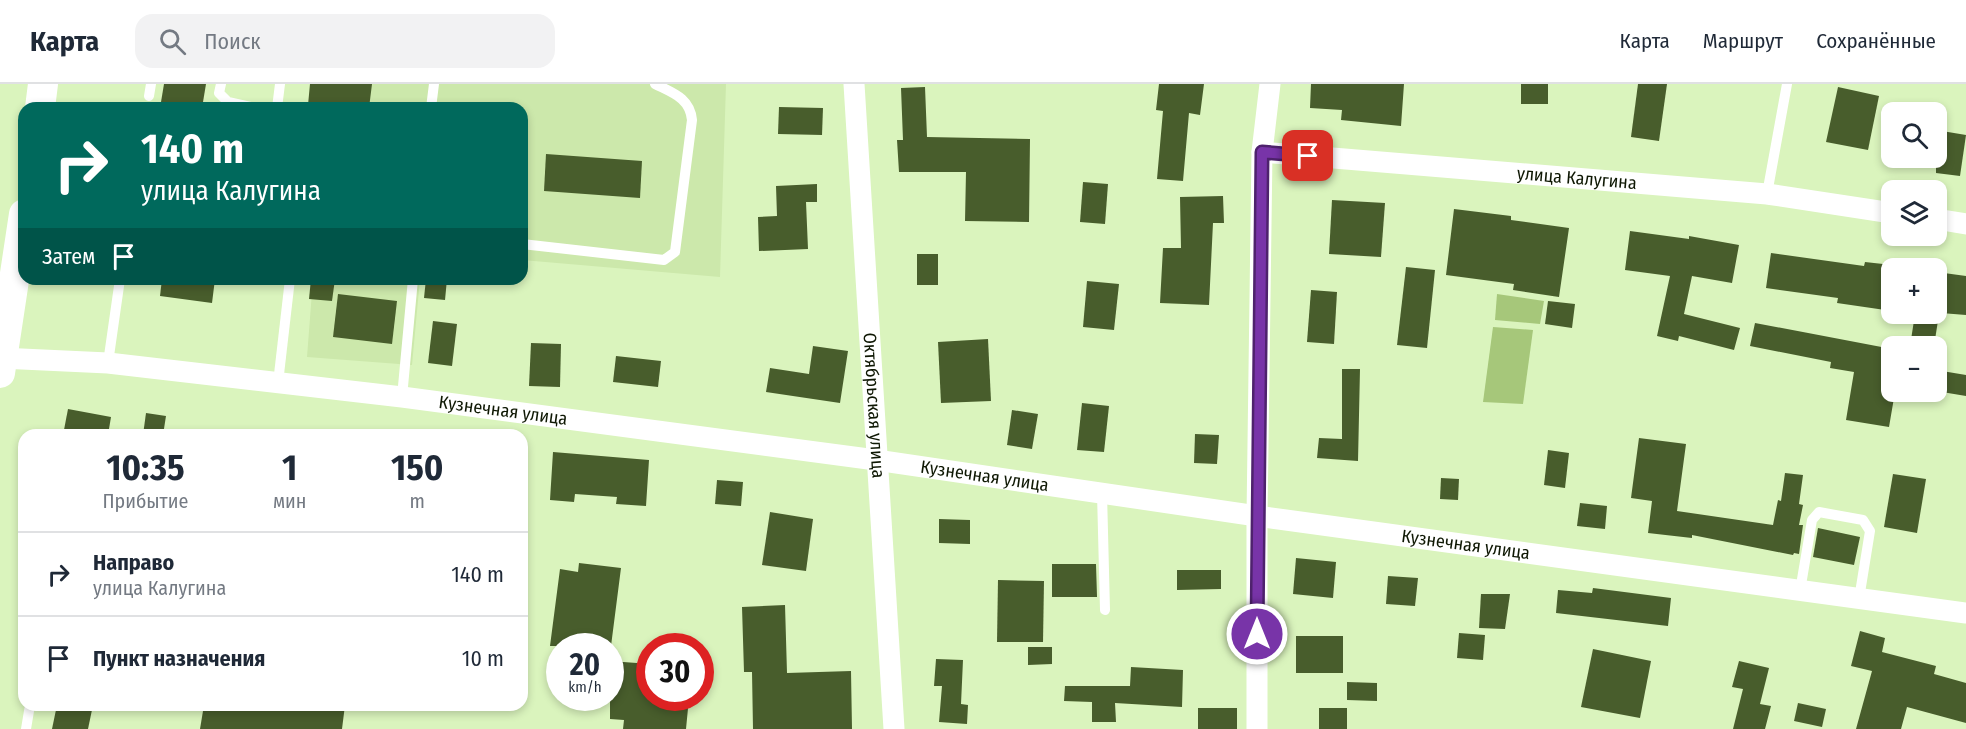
<!DOCTYPE html>
<html lang="ru">
<head>
<meta charset="utf-8">
<style>
  body { margin:0; font-family:"Fira Sans Condensed",sans-serif; background:#f2f2f3; color:#1f2937; height:100vh; display:flex; flex-direction:column; font-size:22px; white-space:nowrap }
  * { box-sizing:border-box; margin:0 }
  p { font-size:20px; color:#747a83 }
  .icon { flex:none; width:33px; height:33px; fill:none; stroke:currentColor; stroke-width:2; stroke-linecap:round; stroke-linejoin:round }
  .map { position:relative; flex:1; overflow:hidden }
  .sheet { position:absolute; left:18px; top:345px; width:510px; height:282px; display:flex; flex-direction:column; background:#fff; border-radius:18px; box-shadow:0 3px 9px #0003 }
  .sheet>* { flex:none }
  .hud { position:absolute; left:18px; top:18px; width:510px; height:183px; border-radius:18px; box-shadow:0 3px 9px #0003; background:#00695c; color:#fff; overflow:hidden }
  .tools { position:absolute; left:1881px; top:18px; display:grid; gap:12px }
  .tools a { display:grid; place-items:center; width:66px; height:66px; border-radius:12px; background:#fff; box-shadow:0 3px 9px #0003; font-size:30px }
  .speed { position:absolute; left:546px; top:549px; display:flex; gap:12px; font-size:30px; font-weight:700; text-align:center }
  .speed>* { display:grid; place-content:center; width:78px; height:78px; border-radius:50%; background:#fff; box-shadow:0 3px 9px #0003; line-height:1 }
  .speed small { font-size:15px; font-weight:400 }
  .speed .limit { border:9px solid #d22; background:#fff; color:#111 }
  .pin { position:absolute; display:grid; place-items:center; width:51px; height:51px; color:#fff; margin:-26px; border-radius:12px; box-shadow:0 3px 9px #0006 }
  .me { position:absolute; width:66px; margin:-33px; rotate:0deg; stroke-linejoin:round; filter:drop-shadow(0 0 4px #0008) }
  .turn { display:flex; align-items:center; gap:21px; height:126px; padding:0 24px; font-size:27px }
  .turn .icon { width:78px; height:78px; stroke-width:2.5 }
  .turn b { display:block; font-size:42px; line-height:51px }
  .then { display:flex; align-items:center; height:57px; padding:0 24px; background:#0003; gap:12px; font-size:22px }
  .eta { display:flex; justify-content:space-evenly; align-items:center; height:102px; text-align:center }
  .eta b { font-size:36px; font-weight:700; line-height:42px }
  ul { padding:0; list-style:none }
  li { display:flex; align-items:center; gap:18px; height:84px; padding:0 24px; border-top:2px solid #e0e1e3 }
  li div { flex:1 }
  li b { display:block; font-size:22px }
  li em { font-style:normal }
  header { display:flex; align-items:center; gap:36px; box-sizing:border-box; height:84px; padding:0 30px; background:#fff; border-bottom:2px solid #e0e1e3 }
  header strong { font-size:28px }
  nav { display:flex; gap:33px; margin-inline-start:auto; font-size:21px }
  .search { width:420px; height:54px; background:#f2f2f3; display:flex; align-items:center; gap:15px; box-sizing:border-box; padding:0 21px; border-radius:18px; color:#747a83; font-size:22px }
  .map>svg:first-child { display:block }
  .built { fill:#cce8ab }
  .green { fill:#a6c77a }
  .building { fill:#485d2c }
  .lines { fill:none; stroke-linecap:round; stroke-linejoin:round }
  .service { stroke:#fff; stroke-width:10 }
  .minor { stroke:#fff; stroke-width:21 }
  .secondary { stroke:#fff; stroke-width:30 }
  .route-casing { stroke:#4e226d; stroke-width:15 }
  .route { stroke:#7834a8; stroke-width:10 }
  .labels { text-anchor:middle; stroke-width:6; stroke-linejoin:round; paint-order:stroke }
  .street-label { font-size:18px; fill:#0f1804; stroke:#ebffd3 }
</style>
</head>
<body>
<header>
<strong>Карта</strong>
<div class="search"><svg class="icon" aria-label="search" viewBox="0 0 24 24"><circle cx="10" cy="10" r="6"/><path d="M15 15l6 6"/></svg>Поиск</div>
<nav><a>Карта</a><a>Маршрут</a><a>Сохранённые</a></nav>
</header>
<div class="map">
<svg width="1966" height="645" viewBox="0 0 1966 645">
  <rect width="100%" height="100%" fill="#daf4bd"/>
  <g class="built">
    <polygon points="329,0 726,0 720,193 522,176 522,24 327,24"/>
    <polygon points="313,195 420,195 412,281 307,273"/>
  </g>
  <g class="green">
    <polygon points="1497,210 1544,217 1540,240 1495,236"/>
    <polygon points="1493,243 1533,246 1523,320 1483,318"/>
  </g>
  <g class="building">
    <polygon points="164,0 206,0 202,24 160,24"/>
    <polygon points="310,0 372,0 369,24 308,21"/>
    <polygon points="1159,0 1204,0 1200,31 1189,29 1183,97 1157,95 1163,27 1156,26"/>
    <polygon points="1311,0 1404,0 1401,42 1341,36 1342,26 1310,24"/>
    <rect x="1521" y="0" width="27" height="20"/>
    <polygon points="1638,0 1667,0 1659,57 1631,53"/>
    <polygon points="925,3 927,53 1030,55 1029,138 965,137 966,88 899,88 897,56 903,56 901,4"/>
    <polygon points="1838,3 1879,12 1868,66 1826,58"/>
    <polygon points="779,23 823,24 822,51 778,50"/>
    <polygon points="1936,46 1966,51 1960,92 1936,89"/>
    <polygon points="546,70 642,77 640,114 544,107"/>
    <polygon points="1083,98 1108,100 1105,140 1080,138"/>
    <polygon points="817,100 817,118 806,118 808,165 759,167 758,133 777,132 776,102"/>
    <polygon points="1223,112 1224,139 1213,139 1209,221 1160,219 1163,164 1181,164 1180,113"/>
    <polygon points="1332,116 1385,119 1381,173 1329,170"/>
    <polygon points="1454,125 1511,132 1511,136 1569,144 1559,213 1513,206 1514,200 1446,191"/>
    <polygon points="1630,147 1689,155 1689,152 1739,161 1732,199 1692,192 1684,230 1740,244 1734,266 1679,252 1678,257 1657,252 1670,192 1625,186"/>
    <polygon points="1771,169 1864,182 1865,178 1892,181 1892,227 1837,219 1838,214 1766,204"/>
    <rect x="917" y="170" width="21" height="31"/>
    <polygon points="1406,183 1435,186 1427,264 1397,261"/>
    <polygon points="1944,189 1966,192 1966,231 1941,229"/>
    <polygon points="162,195 215,195 212,219 160,212"/>
    <polygon points="311,195 335,195 332,217 309,215"/>
    <polygon points="426,195 447,195 445,216 424,214"/>
    <polygon points="1087,197 1119,200 1114,246 1083,243"/>
    <polygon points="1311,206 1337,208 1334,260 1307,258"/>
    <polygon points="338,210 397,217 392,260 333,253"/>
    <polygon points="1548,217 1575,220 1572,244 1545,240"/>
    <polygon points="1915,230 1939,230 1934,262 1910,262"/>
    <polygon points="433,237 457,240 452,282 428,279"/>
    <polygon points="1755,239 1892,265 1892,308 1895,308 1889,343 1846,336 1854,288 1830,284 1831,278 1750,262"/>
    <polygon points="988,255 991,317 941,319 938,258"/>
    <polygon points="531,259 561,260 560,303 529,302"/>
    <polygon points="813,262 848,267 840,319 766,308 770,284 809,290"/>
    <polygon points="616,272 661,277 658,303 613,298"/>
    <polygon points="1342,285 1360,285 1358,377 1317,374 1319,354 1342,355"/>
    <polygon points="1936,286 1966,291 1966,312 1936,307"/>
    <polygon points="1082,319 1109,322 1104,368 1077,366"/>
    <polygon points="68,325 111,333 108,351 63,351"/>
    <polygon points="1012,326 1038,330 1032,365 1007,361"/>
    <polygon points="146,329 166,332 163,351 143,351"/>
    <polygon points="1195,350 1219,351 1217,380 1194,379"/>
    <polygon points="1639,354 1686,360 1677,427 1773,441 1778,416 1781,417 1785,389 1803,391 1799,420 1803,421 1799,441 1803,441 1799,470 1794,469 1793,471 1692,451 1692,454 1648,449 1652,417 1631,414"/>
    <polygon points="1548,366 1569,369 1565,404 1544,401"/>
    <polygon points="553,368 649,376 646,422 616,420 617,413 575,410 574,418 550,416"/>
    <polygon points="1893,390 1926,395 1917,449 1884,443"/>
    <polygon points="1441,394 1459,395 1458,416 1440,415"/>
    <polygon points="717,396 743,398 741,422 715,420"/>
    <polygon points="1580,419 1607,422 1605,445 1577,442"/>
    <polygon points="770,428 813,435 806,487 762,481"/>
    <polygon points="939,435 970,436 970,460 939,459"/>
    <polygon points="1818,444 1860,453 1854,481 1813,473"/>
    <polygon points="1296,474 1336,478 1333,514 1293,510"/>
    <polygon points="579,479 621,484 611,562 550,562 560,485 578,488"/>
    <polygon points="1052,480 1096,480 1097,513 1052,513"/>
    <polygon points="1177,486 1221,486 1221,505 1177,506"/>
    <polygon points="1388,492 1418,494 1415,522 1386,520"/>
    <polygon points="998,496 1044,497 1043,558 997,558"/>
    <polygon points="1593,504 1671,514 1668,542 1556,529 1558,506 1592,509"/>
    <polygon points="1481,510 1510,510 1505,545 1479,544"/>
    <polygon points="785,521 787,589 851,587 852,645 753,645 752,588 744,588 742,523"/>
    <polygon points="1860,547 1885,554 1882,568 1936,582 1934,590 1966,599 1966,639 1907,623 1901,645 1856,645 1872,587 1851,582"/>
    <polygon points="1459,549 1485,551 1483,576 1457,574"/>
    <rect x="1296" y="552" width="47" height="37"/>
    <polygon points="1028,563 1052,563 1052,580 1028,581"/>
    <polygon points="1593,565 1651,577 1640,634 1581,623"/>
    <polygon points="936,575 963,576 961,620 968,621 967,640 939,638 942,602 934,602"/>
    <polygon points="610,577 650,580 650,614 689,614 686,645 623,645 624,636 610,635"/>
    <polygon points="1739,577 1769,584 1760,620 1771,622 1765,645 1733,645 1743,605 1732,603"/>
    <polygon points="1131,583 1183,586 1182,623 1115,619 1116,638 1092,638 1092,618 1064,617 1065,602 1130,602"/>
    <polygon points="1347,598 1377,599 1377,617 1347,616"/>
    <polygon points="1798,619 1826,625 1822,643 1794,637"/>
    <polygon points="57,621 93,621 88,645 52,645"/>
    <polygon points="204,621 345,621 342,645 200,645"/>
    <rect x="1198" y="624" width="39" height="21"/>
    <rect x="1319" y="624" width="28" height="21"/>
  </g>
  <g class="lines">
    <g class="service">
      <polyline points="221,0 219,9 228,18 255,24"/>
      <polyline points="149,12 151,0"/>
      <polyline points="277,24 280,0"/>
      <polyline points="431,24 434,0"/>
      <polyline points="1767,110 1787,0"/>
      <path d="M522,160L664,176L675,168L692,36C690,14 673,9 655,0"/>
      <polyline points="108,279 120,195"/>
      <polyline points="278,299 290,195"/>
      <polyline points="402,313 413,195"/>
      <polyline points="1102,409 1105,526"/>
      <polyline points="1800,507 1812,436 1819,428 1863,436 1870,447 1859,515"/>
      <polyline points="26,645 30,621"/>
    </g>
    <g class="minor">
      <path id="s1" d="M854,0L894,645"/>
      <path id="s2" d="M1262,68L1767,110L1892,129"/>
      <polyline points="1936,135 1966,140"/>
      <path id="s3" d="M0,274L108,279L402,313L876,376L1257,432L1966,529"/>
      <polyline points="1257,645 1257,432 1262,68 1270,0"/>
    </g>
    <g class="secondary">
      <polyline points="40,24 43,0"/>
      <polyline points="0,289 24,130"/>
    </g>
  </g>
  <g class="lines">
    <defs>
      <polyline id="route" points="1257,550 1262,68 1308,72"/>
    </defs>
    <use href="#route" class="route-casing"/>
    <use href="#route" class="route"/>
  </g>
  <g class="labels">
    <g class="street-label">
      <text dy="6" stroke="none"><textPath href="#s2" startOffset="316">улица Калугина</textPath></text>
      <text dy="6" stroke="none"><textPath href="#s1" startOffset="322">Октябрьская улица</textPath></text>
      <text dy="6" stroke="none"><textPath href="#s3" startOffset="506">Кузнечная улица</textPath></text>
      <text dy="6" stroke="none"><textPath href="#s3" startOffset="992">Кузнечная улица</textPath></text>
      <text dy="6" stroke="none"><textPath href="#s3" startOffset="1478">Кузнечная улица</textPath></text>
    </g>
  </g>
</svg>
<div class="tools">
<a><svg class="icon" aria-label="search" viewBox="0 0 24 24"><circle cx="10" cy="10" r="6"/><path d="M15 15l6 6"/></svg></a>
<a><svg class="icon" aria-label="layers" viewBox="0 0 24 24"><path d="M12 4l9 5-9 5-9-5zM3 14l9 5 9-5"/></svg></a>
<a>+</a>
<a>−</a>
</div>
<div class="speed"><div>20<small>km/h</small></div><div class="limit">30</div></div>
<div class="pin" style="left:1308px;top:72px;background:#d93025"><svg class="icon" aria-label="arrive" viewBox="0 0 24 24"><path d="M6 21V4h12l-3 4 3 4H6"/></svg></div>
<svg class="me" style="left:1257px;top:550px" viewBox="-20 -20 40 40"><circle r="17" fill="#7834a8" stroke="#fff" stroke-width="3"/><path d="M0-11L8 9 0 5-8 9z" fill="#fff"/></svg>
<div class="hud">
<div class="turn"><svg class="icon" aria-label="right" viewBox="0 0 24 24"><path d="M7 20v-9h11M14 6l5 5-5 5"/></svg><div><b>140 m</b>улица Калугина</div></div>
<div class="then">Затем<svg class="icon" aria-label="arrive" viewBox="0 0 24 24"><path d="M6 21V4h12l-3 4 3 4H6"/></svg></div>
</div>
<section class="sheet">
<div class="eta">
<div><b>10:35</b><p>Прибытие</p></div>
<div><b>1</b><p>мин</p></div>
<div><b>150</b><p>m</p></div>
</div>
<ul>
<li><svg class="icon" aria-label="right" viewBox="0 0 24 24"><path d="M7 20v-9h11M14 6l5 5-5 5"/></svg><div><b>Направо</b><p>улица Калугина</p></div><em>140 m</em></li>
<li><svg class="icon" aria-label="arrive" viewBox="0 0 24 24"><path d="M6 21V4h12l-3 4 3 4H6"/></svg><div><b>Пункт назначения</b></div><em>10 m</em></li>
</ul>
</section>
</div>
</body>
</html>
